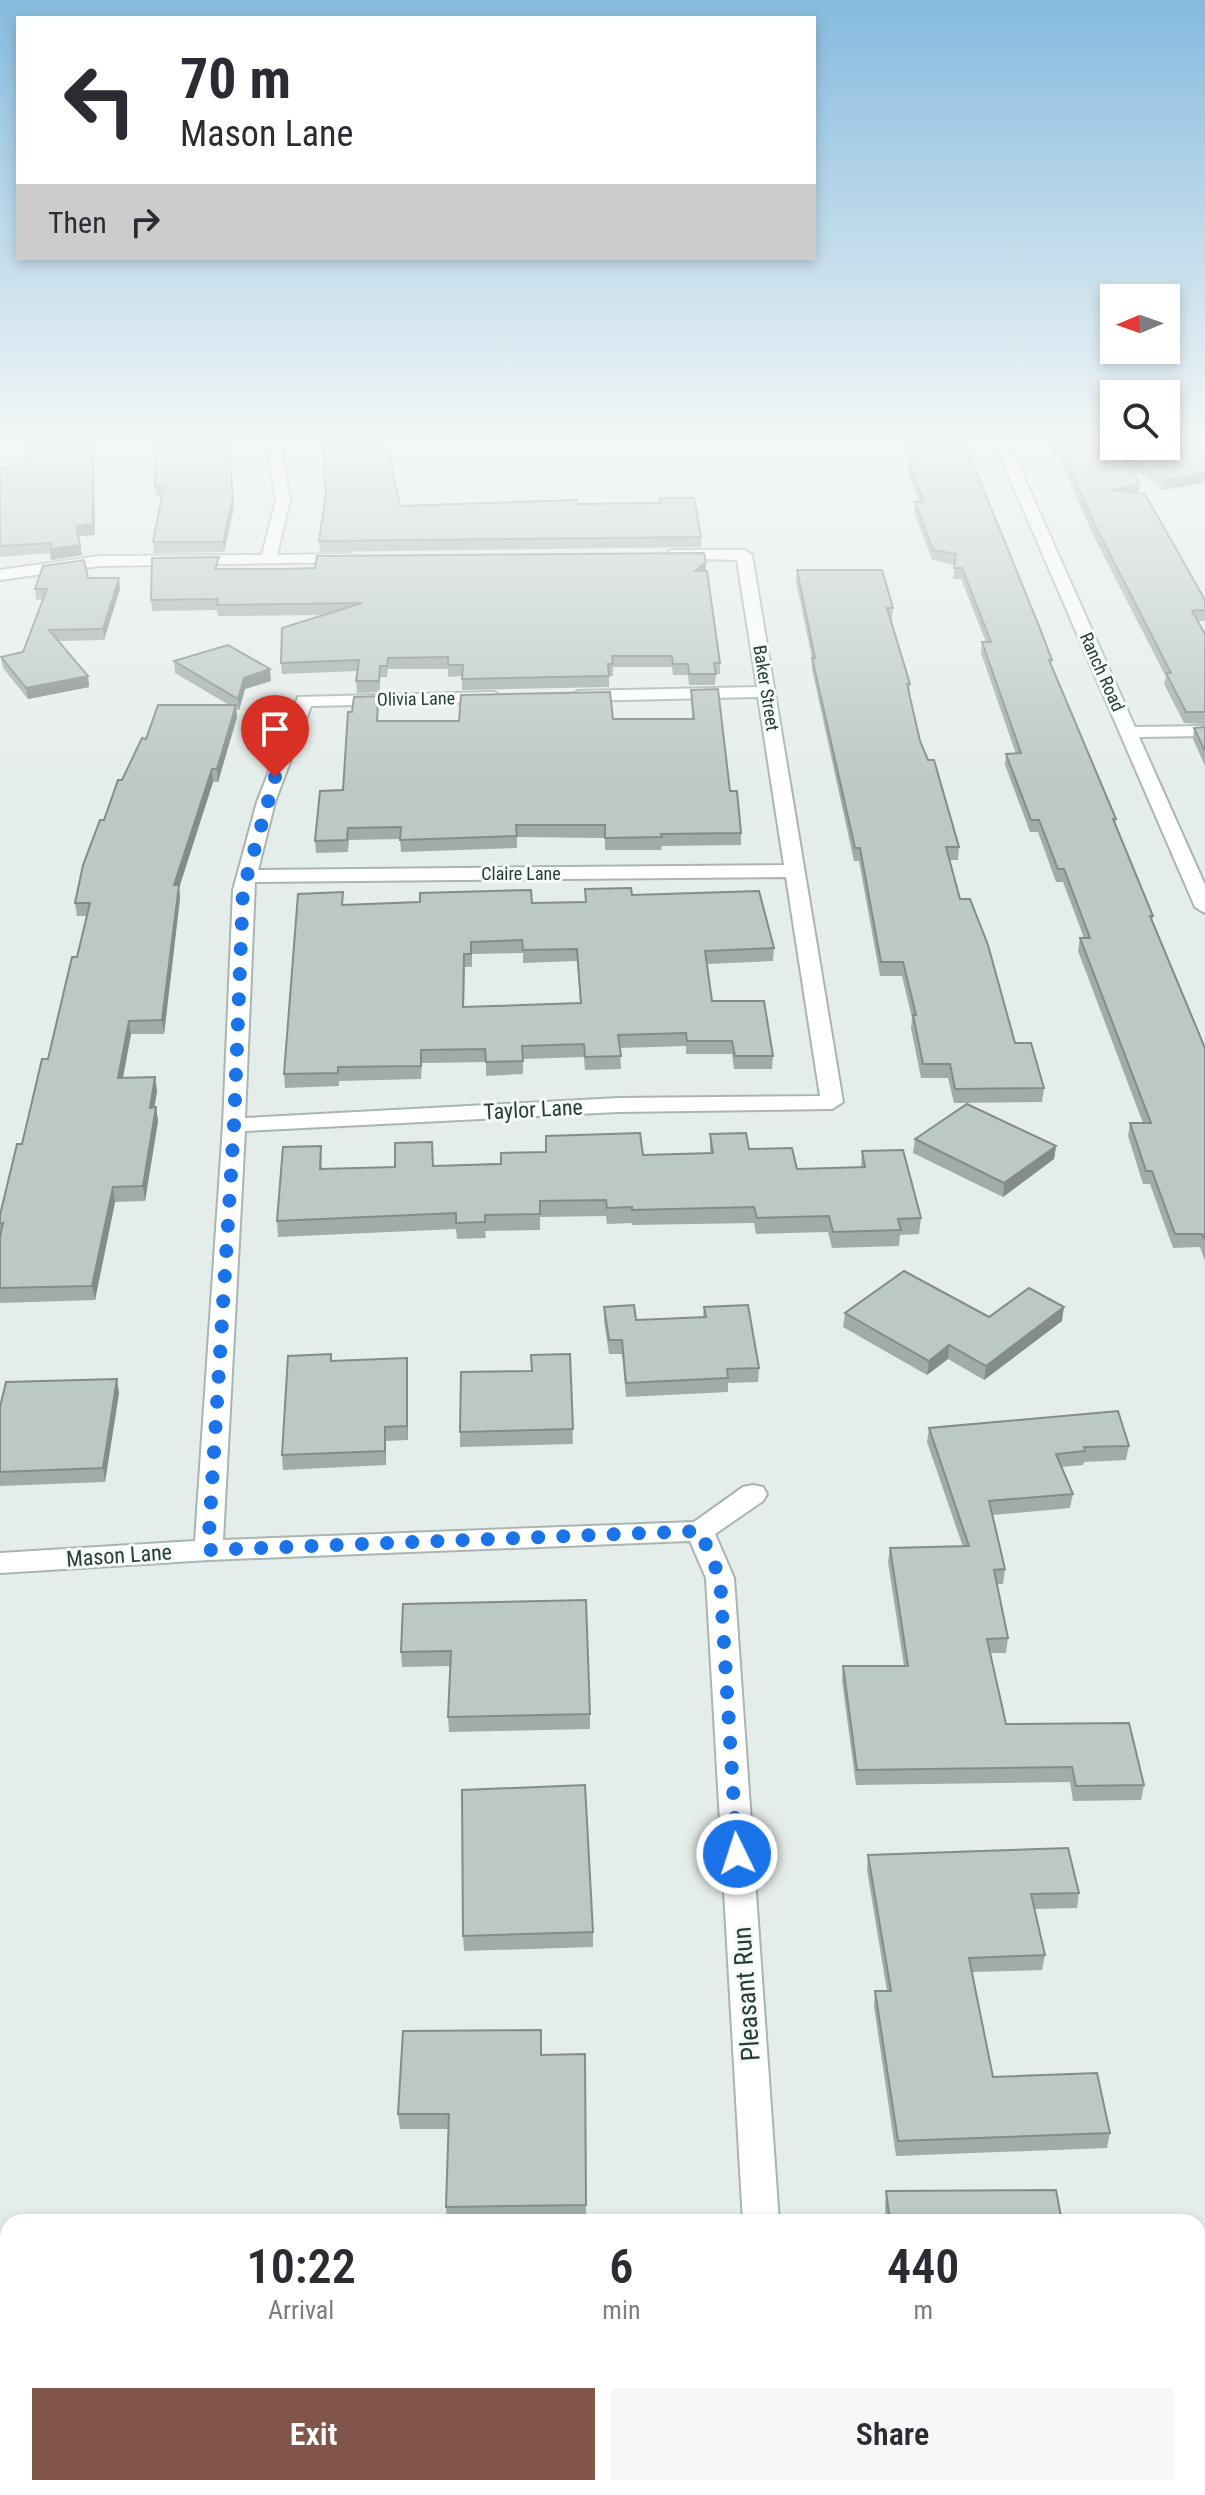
<!DOCTYPE html>
<html lang="en">
<head>
<meta charset="utf-8">
<style>
  body { margin:0; font-family:"Roboto Condensed",sans-serif; background:#f7f7f7; color:#2b2b33; height:100vh; display:flex; flex-direction:column; font-size:30px; white-space:nowrap }
  * { box-sizing:border-box; margin:0 }
  p { font-size:26px; color:#7c7c81 }
  .icon { flex:none; width:44px; height:44px; fill:none; stroke:currentColor; stroke-width:2; stroke-linecap:round; stroke-linejoin:round }
  .map { position:relative; flex:1; overflow:hidden }
  .sheet { position:absolute; left:0px; top:2214px; width:1206px; height:282px; display:flex; flex-direction:column; background:#fff; border-radius:24px 24px 0 0; box-shadow:0 4px 12px #0003 }
  .sheet>* { flex:none }
  .banner { position:absolute; left:16px; top:16px; width:800px; height:244px; border-radius:0px; box-shadow:0 4px 12px #0003; background:#fff; color:#2b2b33; overflow:hidden }
  .needle { width:52px; rotate:268deg }
  .buttons { position:absolute; left:1100px; top:284px; display:grid; gap:16px }
  .buttons a { display:grid; place-items:center; width:80px; height:80px; border-radius:0px; background:#fff; box-shadow:0 4px 12px #0003; font-size:40px }
  .pin { position:absolute; display:grid; place-items:center; width:68px; height:68px; color:#fff; margin:-82px -34px; border-radius:50% 50% 50% 0; rotate:-45deg; box-shadow:0 0 8px #0007 }
  .pin .icon { rotate:45deg }
  .me { position:absolute; width:88px; margin:-44px; rotate:356deg; stroke-linejoin:round; filter:drop-shadow(0 0 6px #0008) }
  .turn { display:flex; align-items:center; gap:28px; height:168px; padding:0 32px; font-size:36px }
  .turn .icon { width:104px; height:104px; stroke-width:2.5 }
  .turn b { display:block; font-size:56px; line-height:68px }
  .then { display:flex; align-items:center; height:76px; padding:0 32px; background:#0003; gap:16px; font-size:30px }
  .eta { display:flex; justify-content:space-evenly; align-items:center; height:136px; text-align:center }
  .eta b { font-size:48px; font-weight:600; line-height:56px }
  .button { display:flex; gap:16px; margin-top:auto; padding:16px 32px }
  .button a { flex:1; height:92px; border-radius:0px; background:#80564b; color:#fff; font-size:32px; font-weight:600; line-height:92px; text-align:center }
  .button a+a { background:#f7f7f7; color:#2b2b33 }
  .map>svg:first-child { display:block }
  .lines { fill:none; stroke-linecap:round; stroke-linejoin:round }
  .street-casing { stroke:#a8b5b1; stroke-width:4 }
  .street { fill:#fff; fill-rule:evenodd }
  .wall { fill:#a1aca8; fill-rule:evenodd }
  .shaded-wall { fill:#838c88 }
  .building { fill:#bbc8c3; stroke:#838c88; stroke-width:2; fill-rule:evenodd }
  .route { stroke:#1a73e8; stroke-width:14; stroke-dasharray:0 25.2 }
  .labels { text-anchor:middle; stroke-width:6; stroke-linejoin:round; paint-order:stroke }
  .far-street-label { font-size:18px; fill:#263e38; stroke:#f6faf8 }
  .street-label { font-size:22px; fill:#263e38; stroke:#f6faf8 }
  .near-street-label { font-size:26px; fill:#263e38; stroke:#f6faf8 }
</style>
</head>
<body>
<div class="map">
<svg width="1205" height="2495" viewBox="0 0 1205 2495">
  <rect width="100%" height="100%" fill="#e5edea"/>
  <g class="lines">
    <defs>
      <g id="street">
        <polygon points="265,437 279,437 290,500 277,555 349,554 354,556 354,562 99,566 0,580 0,570 99,556 262,555 276,500"/>
        <polygon points="992,437 1006,437 1135,727 1205,726 1205,736 1139,737 1205,885 1205,913 1195,907"/>
        <path d="M673,550H744L752,555L843,1102L832,1109L618,1112L245,1131L223,1540L694,1522L743,1487L753,1485L763,1487L767,1494L763,1501L715,1534L734,1578L779,2222H743L706,1578L690,1541L208,1560L0,1573V1553L195,1541L223,1125L233,890L257,802L298,697L494,692L502,697L494,702L311,706L275,802L258,870L784,865L758,697L578,701L570,696L578,691L757,687L737,560L668,558V552ZM786,877L820,1096L618,1098L245,1118L255,882Z"/>
        <polygon points="758,2488 798,2488 799,2495 759,2495"/>
      </g>
    </defs>
    <use href="#street" class="street-casing"/>
    <use href="#street" class="street"/>
  </g>
  <g class="wall">
    <polygon points="228,437 234,507 224,552 154,553 153,542 162,496 156,496 155,486"/>
    <polygon points="316,437 381,437 400,506 578,504 701,537 701,547 320,552 319,541 326,494 321,445 318,445"/>
    <polygon points="901,437 962,437 1052,660 1051,666 1116,819 1115,825 1153,916 1152,921 1205,1048 1205,1261 1200,1247 1173,1248 1150,1184 1143,1184 1128,1136 1130,1123 1143,1123 1078,951 1080,938 1084,938 1063,882 1056,882 1038,832 1030,832 1005,765 1006,754 1016,754 981,653 982,642 986,642 961,579 953,579 955,565 932,560 914,512 915,502 919,502 908,473 909,463 910,463"/>
    <polygon points="1047,437 1205,437 1163,490 1130,468 1139,493 1205,600 1205,621 1198,621 1205,634 1205,724 1184,723 1164,684 1166,677 1093,535 1068,478"/>
    <polygon points="0,468 95,535 79,536 82,555 51,560 50,553 0,557"/>
    <polygon points="220,568 219,569 706,571 720,663 720,674 716,674 715,685 689,685 688,675 673,675 672,667 613,667 613,676 609,676 609,687 462,690 462,676 448,677 448,669 388,669 387,677 380,677 380,692 357,693 356,681 358,671 282,674 281,663 325,615 218,616 217,610 152,611 151,600"/>
    <polygon points="797,570 893,608 892,620 890,620 910,684 909,694 920,741 959,847 958,860 949,860 960,899 1015,1043 1044,1088 1042,1102 954,1103 948,1078 921,1078 911,1028 912,1018 902,976 880,976 859,861 854,861 812,669 812,658 796,581"/>
    <polygon points="88,578 120,589 104,640 58,641 88,676 89,687 28,699 3,668 1,657 23,652 43,599 36,600 35,589"/>
    <polygon points="174,661 271,681 245,689 239,710 236,709 237,717 218,782 213,782 179,888 180,898 164,1034 131,1034 123,1078 155,1077 157,1091 154,1107 156,1107 158,1121 145,1201 115,1202 95,1300 0,1303 0,1215 48,1059 77,957 87,916 77,916 75,903 104,820 122,780 146,739 229,705 175,673"/>
    <polygon points="691,690 730,791 741,833 741,845 662,846 661,850 605,850 605,838 517,837 517,848 401,852 400,839 349,840 348,852 316,853 315,841 343,790 379,708 378,721 692,719"/>
    <polygon points="1205,727 1205,766 1193,739 1194,728"/>
    <path d="M632,895L774,948L773,961L707,964L712,1001L773,1056L772,1069H734L732,1054H686V1046L620,1048L621,1069L585,1070L584,1057L523,1059V1074L486,1076V1062L422,1063L421,1079L339,1081V1086L285,1088L284,1074L344,905L585,902ZM523,953V963L577,961L580,1003L464,1007L465,967H472V954Z"/>
    <polygon points="710,1134 797,1169 861,1167 862,1151 921,1218 919,1234 900,1235 899,1246 832,1248 828,1232 756,1234 754,1223 632,1225 632,1223 607,1224 606,1216 540,1217 540,1230 485,1231 486,1238 457,1239 456,1229 278,1237 277,1221 321,1146 322,1169 433,1166 710,1153"/>
    <polygon points="915,1139 1056,1146 1054,1159 1003,1197 913,1153"/>
    <polygon points="604,1307 636,1320 703,1317 704,1307 759,1368 758,1382 728,1383 728,1392 626,1397 622,1354 609,1354 604,1321"/>
    <polygon points="845,1313 989,1317 1062,1321 984,1380 948,1359 927,1375 843,1327"/>
    <polygon points="570,1354 573,1444 460,1447 460,1432 531,1371"/>
    <polygon points="332,1361 408,1373 408,1440 386,1441 386,1465 283,1470 282,1455"/>
    <polygon points="119,1393 105,1482 0,1486 0,1407"/>
    <polygon points="929,1428 1129,1446 1126,1460 1084,1462 1083,1465 1062,1467 1073,1494 1070,1508 993,1515 1005,1569 1003,1584 997,1584 1008,1638 1006,1653 990,1653 1006,1724 1144,1785 1141,1800 1073,1801 1070,1782 856,1785 842,1681 843,1666 904,1666 888,1562 890,1548 963,1547 927,1442"/>
    <polygon points="403,1604 590,1714 590,1729 449,1732 448,1717 451,1666 402,1667 401,1652"/>
    <polygon points="868,1855 1079,1893 1077,1908 1034,1909 1045,1955 1042,1970 972,1972 993,2077 1110,2133 1107,2148 896,2156 874,2006 875,1991 887,1991 867,1870"/>
    <polygon points="593,1932 593,1947 464,1951 463,1936"/>
    <polygon points="585,2054 586,2220 447,2222 446,2207 448,2129 400,2129 398,2114 541,2055"/>
    <polygon points="886,2191 1062,2222 886,2222 885,2206"/>
    <polygon points="947,2488 1198,2488 1205,2495 948,2495"/>
  </g>
  <g class="shaded-wall">
    <polygon points="93,437 94,437 95,535 78,536 76,526"/>
    <polygon points="1205,473 1205,483 1163,490 1165,480"/>
    <polygon points="1140,484 1138,494 1110,490"/>
    <polygon points="233,497 234,507 224,552 223,542"/>
    <polygon points="80,545 82,555 51,560 50,549"/>
    <polygon points="706,562 706,573 695,571"/>
    <polygon points="119,578 120,589 104,640 103,629"/>
    <polygon points="270,669 271,681 245,689 239,710 238,699 244,678"/>
    <polygon points="88,676 89,687 28,699 26,688"/>
    <polygon points="236,705 237,717 218,782 217,769"/>
    <polygon points="212,769 213,782 179,888 180,898 164,1034 162,1020 174,885"/>
    <polygon points="129,1021 131,1034 120,1092 118,1078"/>
    <polygon points="155,1077 157,1091 152,1122 150,1108"/>
    <polygon points="156,1107 158,1121 145,1201 143,1186"/>
    <polygon points="1056,1146 1054,1159 1003,1197 1004,1183"/>
    <polygon points="113,1187 115,1202 95,1300 92,1286"/>
    <polygon points="1064,1307 1062,1321 984,1380 986,1366"/>
    <polygon points="949,1345 948,1359 927,1375 929,1361"/>
    <polygon points="407,1358 408,1373 408,1440 407,1426"/>
    <polygon points="117,1379 119,1393 105,1482 103,1468"/>
    <polygon points="385,1427 386,1441 386,1465 385,1451"/>
  </g>
  <g class="building">
    <polygon points="27,437 93,437 93,524 76,526 80,545 50,549 52,543 0,546 0,468 24,464"/>
    <polygon points="157,437 228,437 233,497 223,542 153,542 164,486 155,486"/>
    <polygon points="321,437 381,437 384,450 388,450 400,506 577,500 578,504 661,503 660,498 694,498 701,537 319,541 326,493"/>
    <polygon points="905,437 962,437 1039,626 1052,660 1049,660 1116,819 1113,819 1153,916 1150,916 1205,1048 1205,1240 1202,1234 1175,1234 1152,1171 1146,1171 1130,1123 1151,1123 1080,938 1090,938 1064,869 1058,869 1039,820 1031,820 1006,754 1021,753 982,642 991,642 962,568 954,568 956,554 933,550 915,502 924,502 909,463 915,463"/>
    <polygon points="1053,437 1114,437 1114,446 1166,446 1166,437 1205,437 1205,473 1165,480 1120,451 1140,484 1110,490 1145,494 1205,600 1205,610 1192,611 1205,634 1205,712 1186,712 1166,673 1171,673 1095,525 1069,468"/>
    <polygon points="704,553 706,562 695,571 707,571 720,663 714,663 716,674 689,674 688,664 673,664 672,656 612,656 613,664 608,664 609,676 462,679 463,665 448,665 448,657 388,658 387,666 380,666 379,681 356,681 359,660 281,663 282,628 362,603 217,605 218,599 151,600 152,558 219,557 215,569 284,569 315,568 317,556"/>
    <polygon points="84,560 88,578 119,578 103,629 49,630 88,676 26,688 1,657 23,652 47,589 35,589 43,566"/>
    <polygon points="797,570 882,570 893,608 887,608 910,684 907,684 920,741 928,760 934,760 959,847 946,847 960,899 970,899 988,945 1015,1043 1031,1043 1044,1088 955,1089 950,1064 923,1064 913,1015 916,1015 903,962 881,962 860,848 855,848 812,658 815,658"/>
    <polygon points="228,645 270,669 244,678 238,699 174,661"/>
    <polygon points="718,689 730,791 737,791 741,833 661,834 662,837 605,838 605,825 516,825 517,836 400,840 401,827 348,828 347,840 315,841 320,791 343,790 348,712 352,712 354,697 378,696 377,721 459,721 461,695 610,692 613,719 694,719 691,690"/>
    <polygon points="158,705 236,705 217,769 212,769 174,885 179,885 162,1020 129,1021 118,1078 155,1077 150,1108 156,1107 143,1186 113,1187 92,1286 0,1288 0,1237 3,1223 0,1224 0,1215 17,1144 22,1144 42,1059 48,1059 72,957 77,957 90,903 75,903 83,865 100,820 104,820 118,780 122,780 142,738 146,739"/>
    <polygon points="1205,727 1205,751 1194,728"/>
    <path d="M631,888L632,895L759,891L774,948L705,951L712,1001H764L773,1056H735L732,1041H687L686,1033L618,1035L621,1056L585,1057L584,1044L522,1046L523,1061L486,1062L485,1049L421,1050V1066L338,1067V1073L284,1074L298,894L343,892L342,905L420,902V893L531,890L532,903L586,902L585,889ZM522,940L523,950L577,949L581,1003L463,1007L464,954H471V942Z"/>
    <polygon points="967,1104 1056,1146 1004,1183 915,1139"/>
    <polygon points="640,1133 643,1155 713,1153 710,1134 746,1133 749,1149 792,1148 797,1169 865,1167 862,1151 903,1150 921,1218 898,1219 901,1230 833,1232 829,1216 757,1218 754,1207 632,1210 632,1207 607,1208 606,1200 540,1201 540,1214 485,1215 485,1222 456,1223 456,1213 277,1221 283,1147 321,1146 320,1169 395,1167 395,1143 432,1142 433,1166 501,1164 501,1153 546,1152 546,1136"/>
    <polygon points="904,1271 989,1317 1029,1288 1064,1307 986,1366 949,1345 929,1361 845,1313"/>
    <polygon points="634,1305 636,1320 706,1317 704,1307 748,1305 759,1368 727,1369 728,1378 626,1383 622,1340 609,1340 604,1307"/>
    <polygon points="331,1354 331,1361 407,1358 407,1426 385,1427 385,1451 282,1455 288,1356"/>
    <polygon points="570,1354 573,1429 460,1432 461,1372 532,1371 531,1355"/>
    <polygon points="117,1379 103,1468 0,1472 0,1407 6,1382"/>
    <polygon points="1118,1411 1129,1446 1084,1447 1085,1451 1056,1454 1073,1494 989,1501 1005,1569 994,1570 1008,1638 987,1639 1006,1724 1129,1723 1144,1785 1076,1786 1072,1767 857,1770 843,1666 908,1666 890,1548 969,1546 929,1428"/>
    <polygon points="586,1600 590,1714 448,1717 451,1651 401,1652 403,1604"/>
    <polygon points="585,1785 593,1932 463,1936 462,1790"/>
    <polygon points="1068,1848 1079,1893 1031,1894 1045,1955 969,1958 993,2077 1097,2073 1110,2133 898,2141 875,1991 891,1991 868,1855"/>
    <polygon points="541,2030 541,2055 585,2054 586,2205 446,2207 449,2114 398,2114 403,2031"/>
    <polygon points="1056,2190 1062,2222 890,2222 886,2191"/>
    <polygon points="1198,2458 1205,2458 1205,2495 952,2495 951,2488 1198,2488"/>
  </g>
  <linearGradient id="sky" x2="0" y2="1"><stop stop-color="#85bade"/><stop offset="0.56" stop-color="#f3f7f6"/><stop offset="1" stop-color="#f3f7f6" stop-opacity="0"/></linearGradient>
  <rect width="1205" height="786" fill="url(#sky)"/>
  <g class="lines">
    <polyline class="route" points="275,777 243,890 234,1125 208,1550 700,1531 720,1578 737,1854"/>
  </g>
  <g class="labels">
    <g class="far-street-label">
      <text transform="translate(1102 672) rotate(66)" y="6">Ranch Road</text>
      <text transform="translate(766 688) rotate(81)" y="6">Baker Street</text>
      <text transform="translate(416 699) rotate(-1)" y="6">Olivia Lane</text>
      <text x="521" y="880">Claire Lane</text>
    </g>
    <g class="street-label">
      <text transform="translate(533 1109) rotate(-3)" y="8">Taylor Lane</text>
      <text transform="translate(119 1555) rotate(-4)" y="8">Mason Lane</text>
    </g>
    <g class="near-street-label">
      <text transform="translate(746 1994) rotate(-94)" y="9">Pleasant Run</text>
    </g>
  </g>
</svg>
<div class="buttons">
<a><svg class="needle" viewBox="-14 -14 28 28"><path d="M0-13l5 13h-10z" fill="#e53935"/><path d="M0 13l5-13h-10z" fill="#7c7c81"/></svg></a>
<a><svg class="icon" aria-label="search" viewBox="0 0 24 24"><circle cx="10" cy="10" r="6"/><path d="M15 15l6 6"/></svg></a>
</div>
<div class="pin" style="left:275px;top:777px;background:#d93025"><svg class="icon" aria-label="arrive" viewBox="0 0 24 24"><path d="M6 21V4h12l-3 4 3 4H6"/></svg></div>
<svg class="me" style="left:737px;top:1854px" viewBox="-20 -20 40 40"><circle r="17" fill="#1a73e8" stroke="#fff" stroke-width="3"/><path d="M0-11L8 9 0 5-8 9z" fill="#fff"/></svg>
<div class="banner">
<div class="turn"><svg class="icon" aria-label="left" viewBox="0 0 24 24"><path d="M17 20v-9H6M10 6l-5 5 5 5"/></svg><div><b>70 m</b>Mason Lane</div></div>
<div class="then">Then<svg class="icon" aria-label="right" viewBox="0 0 24 24"><path d="M7 20v-9h11M14 6l5 5-5 5"/></svg></div>
</div>
<section class="sheet">
<div class="eta">
<div><b>10:22</b><p>Arrival</p></div>
<div><b>6</b><p>min</p></div>
<div><b>440</b><p>m</p></div>
</div>
<div class="button"><a>Exit</a><a>Share</a></div>
</section>
</div>
</body>
</html>
